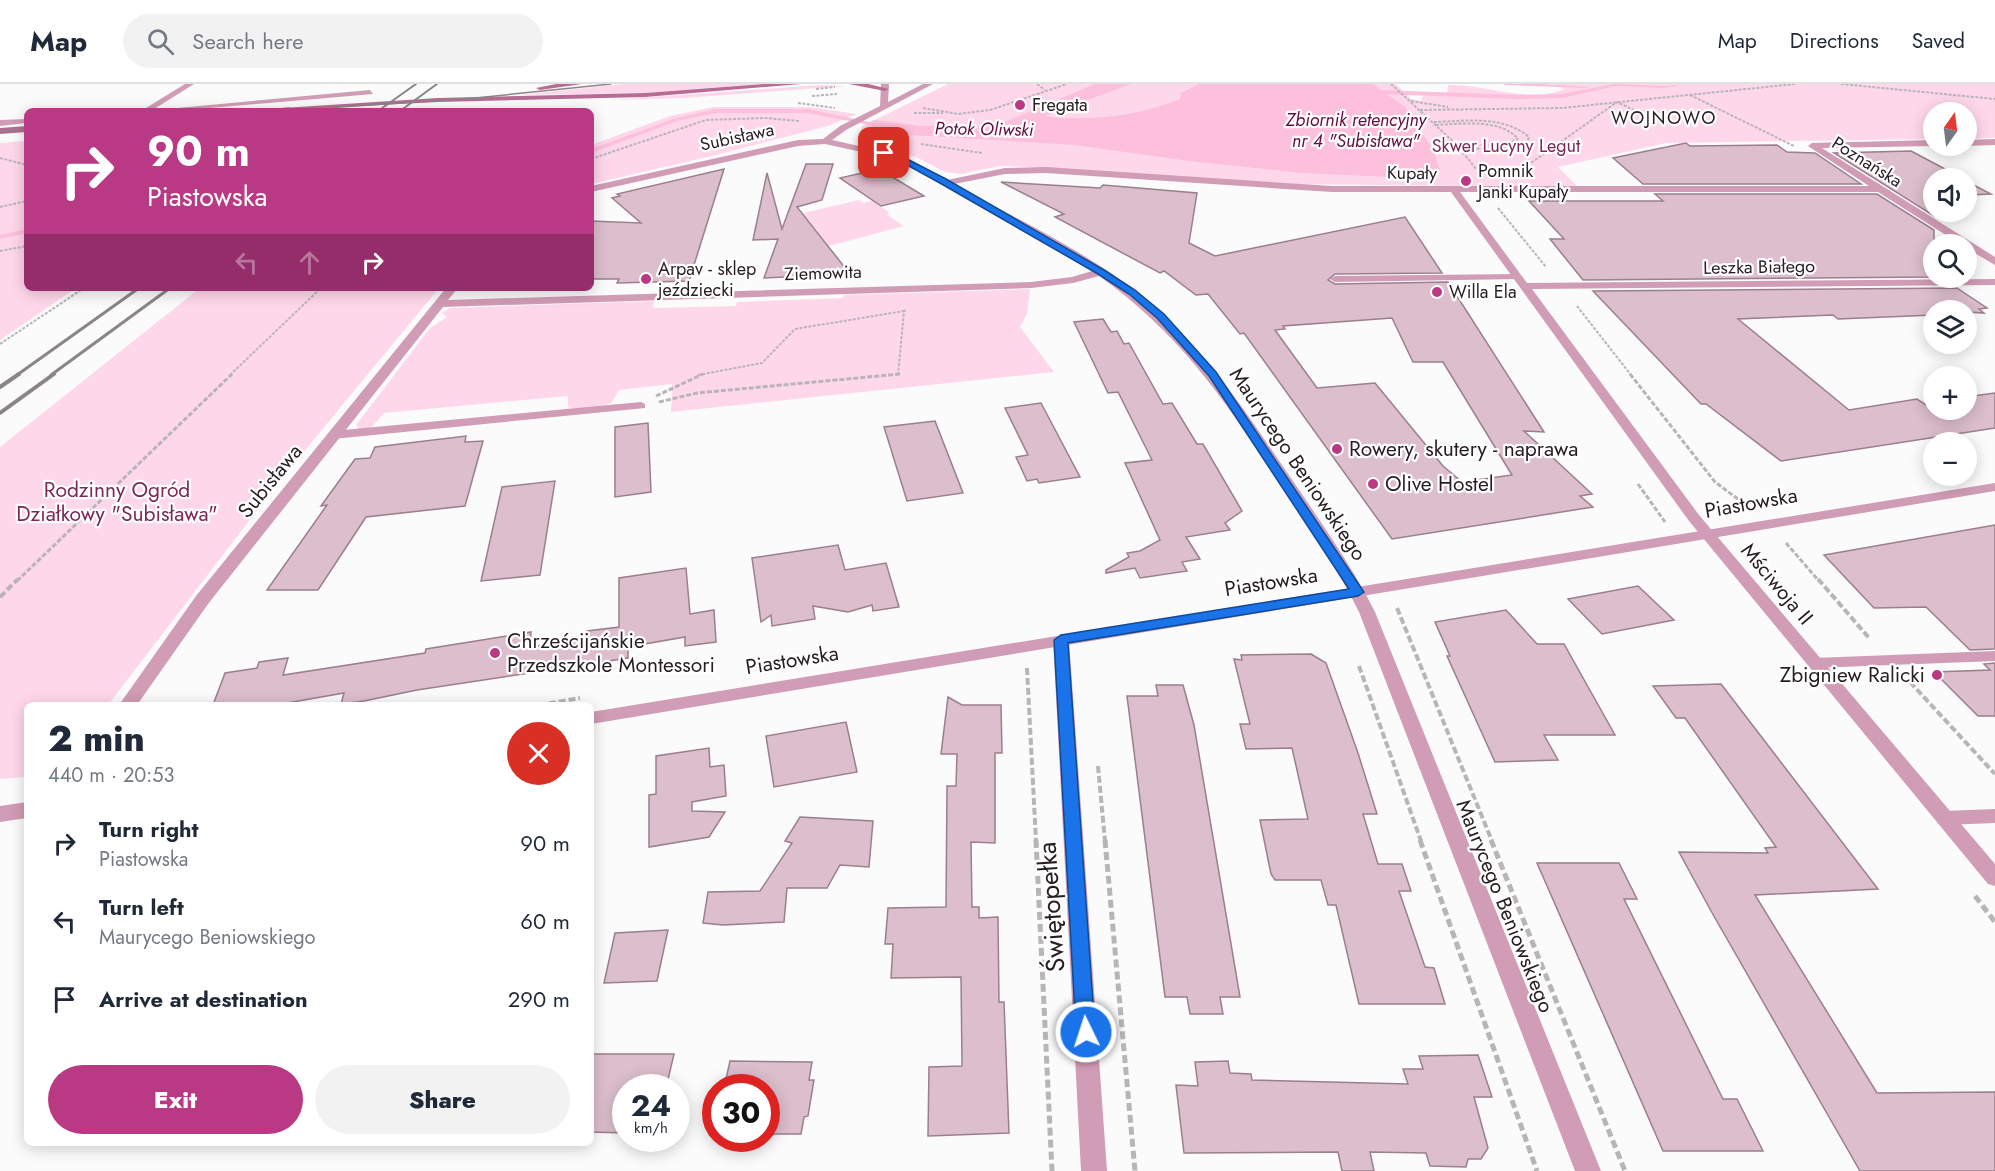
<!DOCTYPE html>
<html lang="en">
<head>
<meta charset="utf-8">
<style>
  body { margin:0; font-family:Jost,sans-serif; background:#f2f2f3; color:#1f2937; height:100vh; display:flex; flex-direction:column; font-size:22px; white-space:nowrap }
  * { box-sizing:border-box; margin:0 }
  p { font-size:20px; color:#747a83 }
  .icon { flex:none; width:33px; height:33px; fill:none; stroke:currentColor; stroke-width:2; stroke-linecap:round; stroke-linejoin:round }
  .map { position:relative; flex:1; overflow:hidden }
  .sheet { position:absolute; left:24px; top:618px; width:570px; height:444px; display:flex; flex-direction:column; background:#fff; border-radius:9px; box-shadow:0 3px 15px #0003 }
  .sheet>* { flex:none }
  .hud { position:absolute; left:24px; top:24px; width:570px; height:183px; border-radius:9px; box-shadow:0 3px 15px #0003; background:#b93984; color:#fff; overflow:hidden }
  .needle { width:39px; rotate:14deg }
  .controls { position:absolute; left:1923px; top:18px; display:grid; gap:12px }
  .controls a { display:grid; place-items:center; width:54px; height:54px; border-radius:50%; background:#fff; box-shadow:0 3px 15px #0003; font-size:30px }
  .speed { position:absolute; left:612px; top:990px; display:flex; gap:12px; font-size:30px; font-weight:700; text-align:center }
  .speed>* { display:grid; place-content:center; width:78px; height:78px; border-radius:50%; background:#fff; box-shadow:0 3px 15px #0003; line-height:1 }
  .speed small { font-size:15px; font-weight:400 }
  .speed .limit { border:9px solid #d22; background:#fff; color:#111 }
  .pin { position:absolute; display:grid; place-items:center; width:51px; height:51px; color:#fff; margin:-26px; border-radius:12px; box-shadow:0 3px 9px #0006 }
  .me { position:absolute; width:66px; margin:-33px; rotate:356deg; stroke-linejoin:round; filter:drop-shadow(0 0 4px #0008) }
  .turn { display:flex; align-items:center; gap:21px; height:126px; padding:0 24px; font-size:27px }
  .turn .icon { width:78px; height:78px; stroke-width:2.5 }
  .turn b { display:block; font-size:42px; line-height:51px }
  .lanes { display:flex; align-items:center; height:57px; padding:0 24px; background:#0003; justify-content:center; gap:30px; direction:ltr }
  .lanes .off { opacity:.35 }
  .round { display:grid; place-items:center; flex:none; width:63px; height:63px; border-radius:32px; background:#f2f2f3 }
  .headline { display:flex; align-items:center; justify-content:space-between; height:102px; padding:0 24px }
  h1 { font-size:36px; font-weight:800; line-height:45px }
  .primary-button { display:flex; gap:12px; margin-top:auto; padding:12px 24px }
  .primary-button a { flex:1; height:69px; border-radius:36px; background:#b93984; color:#fff; font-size:24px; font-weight:800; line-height:69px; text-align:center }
  .primary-button a+a { background:#f2f2f3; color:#1f2937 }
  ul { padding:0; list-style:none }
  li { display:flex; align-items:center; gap:18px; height:78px; padding:0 24px }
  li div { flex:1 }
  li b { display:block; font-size:22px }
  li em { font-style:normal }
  header { display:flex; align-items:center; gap:36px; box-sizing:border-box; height:84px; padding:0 30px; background:#fff; border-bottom:2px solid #e0e1e3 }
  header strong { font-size:28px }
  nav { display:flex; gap:33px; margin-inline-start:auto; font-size:21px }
  .search { width:420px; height:54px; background:#f2f2f3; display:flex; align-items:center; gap:15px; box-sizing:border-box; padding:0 21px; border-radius:33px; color:#747a83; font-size:22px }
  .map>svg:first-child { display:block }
  .green { fill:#ffd7ea }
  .water { fill:#fcbfdc }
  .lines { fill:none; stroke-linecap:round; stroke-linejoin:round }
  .stream { fill:#fcbfdc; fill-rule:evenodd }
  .building { fill:#dcbecc; stroke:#9b7f8c; stroke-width:1.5; fill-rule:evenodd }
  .path-far3 { stroke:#b9b5b7; stroke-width:2; stroke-dasharray:3 1.5; stroke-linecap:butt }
  .path-far2 { stroke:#b9b5b7; stroke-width:3; stroke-dasharray:5 2; stroke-linecap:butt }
  .path-far1 { stroke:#b9b5b7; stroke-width:4; stroke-dasharray:7 3; stroke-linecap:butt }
  .path { stroke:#b9b5b7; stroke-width:5; stroke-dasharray:8 4; stroke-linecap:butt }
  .service { fill:#d19cb5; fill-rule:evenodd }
  .minor { fill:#d19cb5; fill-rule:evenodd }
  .tertiary { fill:#d19cb5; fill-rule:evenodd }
  .secondary { fill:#b86c93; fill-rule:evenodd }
  .tram { stroke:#8b8588; stroke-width:1.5 }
  .rail-far2 { stroke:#8b8588; stroke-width:2 }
  .rail-far1 { stroke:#8b8588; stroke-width:3 }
  .rail { stroke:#8b8588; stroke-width:4 }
  .route { fill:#1a73e8; stroke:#114b97; stroke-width:1.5 }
  .poi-dot { fill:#b93984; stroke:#fff; stroke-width:2 }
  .labels { text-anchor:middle; stroke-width:4.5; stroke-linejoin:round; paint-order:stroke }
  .far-poi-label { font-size:18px; fill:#281d23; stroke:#fff; text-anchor:start }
  .far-neighbourhood-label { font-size:18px; letter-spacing:1.5px; fill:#281d23; stroke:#fff }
  .far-water-label { font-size:18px; font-style:italic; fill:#630d42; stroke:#fff }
  .far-street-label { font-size:18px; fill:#281d23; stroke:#fff }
  .far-park-label { font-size:18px; fill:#7c2758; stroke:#fff }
  .poi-label { font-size:21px; fill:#281d23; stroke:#fff; text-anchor:start }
  .street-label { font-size:21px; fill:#281d23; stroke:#fff }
  .park-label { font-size:21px; fill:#7c2758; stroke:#fff }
  .near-street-label { font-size:26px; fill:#281d23; stroke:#fff }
</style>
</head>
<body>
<header>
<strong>Map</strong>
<div class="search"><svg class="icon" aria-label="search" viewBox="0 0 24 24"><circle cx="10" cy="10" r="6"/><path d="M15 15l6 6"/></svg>Search here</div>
<nav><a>Map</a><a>Directions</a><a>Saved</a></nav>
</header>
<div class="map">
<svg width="1995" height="1087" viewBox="0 0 1995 1087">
  <rect width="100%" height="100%" fill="#fbfbfb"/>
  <g class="green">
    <polygon points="622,0 762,0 643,9 519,11"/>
    <path d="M948,0H1396L1411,15L1422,17L1421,14L1425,11L1447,12L1448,1C1484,0 1532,20 1564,5L1555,0H1995V54L1967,55L1966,28H1934L1933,55L1666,59L1558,83L1578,103L1287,100L1030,83L1000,82L961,90L945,88L916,73L869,60L859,53L862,42Z"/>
    <polygon points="821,1 845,2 684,14 610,16"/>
    <polygon points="713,23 810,23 857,30 828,42 716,71 591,100 591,61 670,32"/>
    <polygon points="27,57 27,204 76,204 0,256 0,59"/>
    <polygon points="877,115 874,118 889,128 887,131 904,142 829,162 803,129 859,116 864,119"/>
    <polygon points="200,204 439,204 278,399 108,621 27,621 27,693 0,695 0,363"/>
    <path d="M1030,205L1027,230L1020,243L1054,288L671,328L672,300L619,306L611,319C600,323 579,329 568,323V312L384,329L370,345L359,346L356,341L430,244L447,233L442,229L450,224L654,217L653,224L736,222L737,218L843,214L844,211Z"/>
  </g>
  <path class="water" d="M1095,0H1131L1044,32C1086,38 1140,32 1180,15L1181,9L1199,0H1373L1405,23L1434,67L1440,87L1413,94L1302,89L1189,77L1075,61L912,51L884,47L866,40L874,36L920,42L998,41Z"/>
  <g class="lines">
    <g class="stream">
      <polygon points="1503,0 1545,0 1588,3 1586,4 1505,1"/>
      <polygon points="1614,0 1664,2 1684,0 1664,4 1616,2 1562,14 1520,15 1377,10 1374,8 1377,6 1520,11 1562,10"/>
      <polygon points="715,25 808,25 883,41 880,43 808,29 715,29 677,37 591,69 591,65 673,35"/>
      <polygon points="27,145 27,149 0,155 0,151"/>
    </g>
  </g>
  <g class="building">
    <polygon points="1686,59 1690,62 1777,61 1787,68 1815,69 1861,100 1643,100 1613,74"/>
    <polygon points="1911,67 1962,94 1934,94 1934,132 1834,69"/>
    <polygon points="806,80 833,80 822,116 797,123 850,190 764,194 778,155 753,156 767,89 782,145"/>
    <polygon points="724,85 689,197 617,199 619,195 591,195 591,137 641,139 612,114 620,112 617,110"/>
    <polygon points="879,85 924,112 881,122 840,94"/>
    <polygon points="1966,97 1991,110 1966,111"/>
    <path d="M1001,98L1100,104L1103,101L1197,109L1189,159L1215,172L1405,133L1442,189L1335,190L1328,196L1335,200L1448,198L1544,348L1524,347L1592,410L1580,412L1593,423L1392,455L1244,249L1240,250L1208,210L1196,211L1164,187L1160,189L1055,133L1064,130ZM1392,234L1413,278H1443L1512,391L1462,398L1443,382L1375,299L1317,304L1275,246L1285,245L1283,242Z"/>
    <polygon points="1655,110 1877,110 1934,146 1934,193 1583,196 1550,155 1564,155 1529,117 1663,117"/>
    <polygon points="1957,204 1987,224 1979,225 1984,229 1934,226 1934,231 1838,235 1833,231 1738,235 1849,326 1917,315 1934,326 1966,326 1966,313 1995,309 1995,344 1781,377 1706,320 1701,320 1593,207"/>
    <polygon points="1103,235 1111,248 1117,247 1124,260 1129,259 1163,320 1172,319 1197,360 1203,360 1242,427 1225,439 1230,446 1186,453 1200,475 1182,478 1187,487 1140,494 1135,484 1106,489 1106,486 1129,473 1127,469 1140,467 1160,456 1125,379 1152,376 1118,308 1108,309 1074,238"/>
    <polygon points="1041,319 1080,393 1039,399 1037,395 1027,397 1016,373 1028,371 1005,324"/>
    <polygon points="935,337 963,409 907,417 884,343"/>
    <polygon points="648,339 651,408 615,413 615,343"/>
    <polygon points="466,352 465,358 483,357 465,422 366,433 318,506 267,506 327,421 321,422 355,375 370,374 375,363"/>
    <polygon points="555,397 540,491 481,497 502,403"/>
    <polygon points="1995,441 1995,565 1970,566 1926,523 1874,524 1824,471"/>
    <polygon points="838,461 845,486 886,479 899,523 873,527 872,521 848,528 813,522 815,535 772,542 771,531 761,538 752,474"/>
    <polygon points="686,484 690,530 714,526 716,558 685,562 685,553 628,563 628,574 417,606 364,617 341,620 344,609 276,621 213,621 225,589 257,584 259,578 288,574 283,591 425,569 426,565 531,548 530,563 586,555 587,547 619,543 619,494"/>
    <polygon points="1638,502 1674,536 1602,550 1568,515"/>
    <polygon points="1506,526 1537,560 1564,560 1615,651 1544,651 1558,676 1495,678 1447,572 1450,572 1435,538"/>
    <polygon points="1311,570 1326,579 1358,669 1377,730 1363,730 1378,780 1402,780 1411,807 1399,807 1425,883 1434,884 1445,920 1359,920 1336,821 1328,821 1321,796 1275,796 1271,790 1260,736 1308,735 1292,664 1246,665 1240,640 1250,640 1234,575 1242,576 1241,571"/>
    <polygon points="1995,579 1995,632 1978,632 1934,588 1990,586 1984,580"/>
    <polygon points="1721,600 1878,805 1755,811 1877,1009 1995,1008 1995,1087 1860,1087 1711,827 1679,768 1768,769 1765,764 1776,763 1685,634 1676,634 1653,602"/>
    <polygon points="1156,601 1183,601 1194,641 1240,913 1220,913 1223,930 1190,930 1187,913 1165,913 1127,612 1158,612"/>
    <polygon points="948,613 962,621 1001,621 1002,669 995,669 995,759 971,758 972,823 979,823 979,834 998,833 999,918 1004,918 1009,1049 928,1052 929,983 962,982 961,893 891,894 893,860 885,860 888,824 946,823 947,702 956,702 957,670 941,670"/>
    <polygon points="846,638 857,688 774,703 766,652"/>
    <polygon points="709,664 710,683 724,681 726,712 692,718 692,727 725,728 709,753 649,763 649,711 656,710 656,672"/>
    <polygon points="800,733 873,737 869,783 840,781 827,804 787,804 784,838 723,841 703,839 708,808 760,807 792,759 785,757"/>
    <polygon points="1537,779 1619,779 1637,815 1624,815 1723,1015 1737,1015 1763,1067 1663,1067"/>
    <polygon points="668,846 657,897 604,899 615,849"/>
    <polygon points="591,970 674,970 666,1004 626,1004 626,1049 591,1048"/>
    <polygon points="1478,971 1492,1013 1474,1013 1488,1064 1481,1075 1468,1075 1466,1083 1430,1082 1426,1069 1370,1068 1374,1087 1342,1087 1338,1068 1184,1069 1176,1001 1198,1002 1195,978 1228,977 1230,989 1251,990 1252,996 1408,1000 1403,985 1423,985 1419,972"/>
    <polygon points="730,977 812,978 809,996 814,996 808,1032 804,1033 801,1050 766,1050 766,1004 724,1004"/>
  </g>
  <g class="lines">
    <g class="path-far3">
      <polyline points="1037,0 1045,6"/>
      <polyline points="1391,0 1457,61 1476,85"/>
      <polyline points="1841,0 1995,15"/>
      <polyline points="816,5 835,3"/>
      <polyline points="1690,11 1794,62"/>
      <polyline points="812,12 837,10"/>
      <polyline points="1411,17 1448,23"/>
      <polyline points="798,19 835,24"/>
      <polyline points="923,24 958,30 990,26 1067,0"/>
      <polyline points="1420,26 1562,24 1795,0"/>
      <polyline points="914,29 943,29"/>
      <path d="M1434,38C1465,37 1503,31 1529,53L1527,59L1508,64L1461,65"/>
      <path d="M1436,41C1460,40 1501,34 1518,55L1504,61H1458"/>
      <polyline points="921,60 982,69"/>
      <polyline points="0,74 27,81"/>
      <polyline points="591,75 706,36 765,34 799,37"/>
      <polyline points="1524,84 1617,18 1634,26"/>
      <polyline points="0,123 27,117"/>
      <polyline points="1498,124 1546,183"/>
      <polyline points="0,167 27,162"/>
      <polyline points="1577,222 1631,291"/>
      <polyline points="0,260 84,204"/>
      <polyline points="230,291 321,204"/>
      <polyline points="698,291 762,279 795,245 904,227"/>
      <polyline points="898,291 904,227 907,226"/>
    </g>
    <g class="path-far2">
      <polyline points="1630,290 1715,398 1746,421"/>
      <polyline points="656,312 703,290"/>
      <polyline points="659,318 697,309 900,290"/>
      <polyline points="1638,400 1665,438"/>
      <polyline points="1786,459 1819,497"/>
      <polyline points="17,497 232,290"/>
    </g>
    <g class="path-far1">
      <polyline points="1818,495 1870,555"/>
      <polyline points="0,513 18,495"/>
      <polyline points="1397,524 1492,757"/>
      <polyline points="1359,582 1421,757"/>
      <polyline points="1027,584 1036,757"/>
      <polyline points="1910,598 1995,690"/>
      <polyline points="539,621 580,614"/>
      <polyline points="1098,682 1105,757"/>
    </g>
    <g class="path">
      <polyline points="1036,756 1052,1087"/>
      <polyline points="1105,756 1135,1087"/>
      <polyline points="1420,756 1537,1087"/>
      <polyline points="1491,756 1625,1087"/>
      <polyline points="1975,812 1995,838"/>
    </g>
    <g class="service">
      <polygon points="370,6 373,10 175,27 145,27"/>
      <polygon points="1518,190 1523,193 1521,195 1335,198 1330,195 1335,192"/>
      <polygon points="641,318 645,320 645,324 333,355 327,351 333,347"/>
      <polygon points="1995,567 1995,577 1814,584 1806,579 1814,574"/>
      <polygon points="1995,725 1995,739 1944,741 1938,739 1935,734 1938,729 1944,727"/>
    </g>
    <g class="minor">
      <polygon points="185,0 194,0 151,27 141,27"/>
      <path d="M881,0H889L888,18L923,0H933L846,46L832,56L904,72L947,96L1005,84L1046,83L1332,102H1869L1808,62L1812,59L1934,56V62L1822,64L1995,173V181L1966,164V160H1960L1878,108H1460L1527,199L1995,195V201L1532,205L1699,431L1995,780V802L1988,800L1689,437L1451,108H1332L1046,89L1005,90L954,100C1014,134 1084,166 1138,209C1203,260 1247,330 1293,397C1322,440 1352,482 1375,528L1601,1087H1575L1359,528C1337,483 1308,442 1280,400C1225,317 1182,251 1099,192L1073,199L1031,204L443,223L208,520L137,621H119L196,512L446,204H458L448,216L1031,198L1072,193L1092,187L898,76L825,60L798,62L591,108V102L798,56L823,55L840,42L880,22Z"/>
      <polygon points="27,35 27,39 0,42 0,36"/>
      <polygon points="1995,55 1995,61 1966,62 1966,56"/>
      <polygon points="1061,550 1069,556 1107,1087 1081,1087 1053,556"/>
    </g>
    <g class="tertiary">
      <polygon points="1995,399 1995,407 591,640 591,628"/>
      <polygon points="27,718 27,734 0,738 0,722"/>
    </g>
    <g class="secondary">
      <polygon points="556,0 582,0 540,6 536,4"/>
      <polygon points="765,0 801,0 645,13 438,18 263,27 267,25 438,14 645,9"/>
      <polygon points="849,0 868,0 889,5 885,7"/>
      <polygon points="27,42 27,48 0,50 0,44"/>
    </g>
    <g class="tram">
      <polyline points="253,27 289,24"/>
      <polyline points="281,27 475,14 611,0"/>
      <polyline points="0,48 27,46"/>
    </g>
    <g class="rail-far2">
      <polyline points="378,27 416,0"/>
      <polyline points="400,27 437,0"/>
    </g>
    <g class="rail-far1">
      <polyline points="17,291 139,204"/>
      <polyline points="51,291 170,204"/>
    </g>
    <g class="rail">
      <polyline points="0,303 19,290"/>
      <polyline points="0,329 54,290"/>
    </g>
  </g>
  <polygon class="route" points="884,66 903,73 946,95 1104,186 1135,206 1164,230 1216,288 1364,508 1358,512 1068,559 1095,948 1092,954 1086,957 1079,954 1076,948 1054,556 1061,551 1349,505 1209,292 1157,234 1129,210 1098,190 940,99 898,76 881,70"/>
  <g class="poi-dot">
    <circle cx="1020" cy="21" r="6"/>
    <circle cx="1466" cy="97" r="6"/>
    <circle cx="646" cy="195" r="6"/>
    <circle cx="1437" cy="208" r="6"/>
    <circle cx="1337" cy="365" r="6"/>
    <circle cx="1373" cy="400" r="6"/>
    <circle cx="495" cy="569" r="6"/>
    <circle cx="1937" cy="591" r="6"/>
  </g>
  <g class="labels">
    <g class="far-poi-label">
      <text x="1032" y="27">Fregata</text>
      <text x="1478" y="93">Pomnik<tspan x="1478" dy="21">Janki Kupały</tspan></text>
      <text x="658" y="191">Arpav - sklep<tspan x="658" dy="21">jeździecki</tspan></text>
      <text x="1449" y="214">Willa Ela</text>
    </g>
    <g class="far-neighbourhood-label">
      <text x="1664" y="40">WOJNOWO</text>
    </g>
    <g class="far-water-label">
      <text x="1356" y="42">Zbiornik retencyjny<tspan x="1356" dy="21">nr 4 "Subisława"</tspan></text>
      <text transform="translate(984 45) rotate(1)" y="6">Potok Oliwski</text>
    </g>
    <g class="far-street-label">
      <text transform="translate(737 53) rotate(-12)" y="6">Subisława</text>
      <text transform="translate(1867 78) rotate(32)" y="6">Poznańska</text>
      <text transform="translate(1412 89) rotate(1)" y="6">Kupały</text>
      <text transform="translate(1759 183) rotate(-1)" y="6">Leszka Białego</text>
      <text transform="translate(823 189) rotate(-2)" y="6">Ziemowita</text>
    </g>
    <g class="far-park-label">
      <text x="1506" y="68">Skwer Lucyny Legut</text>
    </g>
    <g class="poi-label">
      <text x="1349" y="372">Rowery, skutery - naprawa</text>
      <text x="1385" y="407">Olive Hostel</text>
      <text x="507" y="564">Chrześcijańskie<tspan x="507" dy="24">Przedszkole Montessori</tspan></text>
      <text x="1925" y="598" text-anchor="end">Zbigniew Ralicki</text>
    </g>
    <g class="street-label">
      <text transform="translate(1298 380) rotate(56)" y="7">Maurycego Beniowskiego</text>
      <text transform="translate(270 397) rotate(-51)" y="7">Subisława</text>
      <text transform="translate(1751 419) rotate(-10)" y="7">Piastowska</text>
      <text transform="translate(1271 498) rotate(-9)" y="7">Piastowska</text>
      <text transform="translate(1777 500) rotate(50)" y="7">Mściwoja II</text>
      <text transform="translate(792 576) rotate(-9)" y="7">Piastowska</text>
      <text transform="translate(1505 822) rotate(68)" y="7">Maurycego Beniowskiego</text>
    </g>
    <g class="park-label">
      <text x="117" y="413">Rodzinny Ogród<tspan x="117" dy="24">Działkowy "Subisława"</tspan></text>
    </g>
    <g class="near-street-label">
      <text transform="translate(1051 823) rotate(-94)" y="9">Świętopełka</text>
    </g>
  </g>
</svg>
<div class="controls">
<a><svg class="needle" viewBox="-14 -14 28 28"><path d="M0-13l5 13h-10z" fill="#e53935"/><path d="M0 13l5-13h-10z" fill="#747a83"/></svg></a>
<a><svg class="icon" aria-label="sound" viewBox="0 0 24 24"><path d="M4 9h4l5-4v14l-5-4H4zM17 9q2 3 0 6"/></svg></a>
<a><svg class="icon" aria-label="search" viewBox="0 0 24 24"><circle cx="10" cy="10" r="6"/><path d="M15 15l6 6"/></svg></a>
<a><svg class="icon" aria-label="layers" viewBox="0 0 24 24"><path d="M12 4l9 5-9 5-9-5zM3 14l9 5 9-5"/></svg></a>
<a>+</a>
<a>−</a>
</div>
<div class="speed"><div>24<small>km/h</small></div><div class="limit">30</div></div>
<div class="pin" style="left:884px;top:69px;background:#d93025"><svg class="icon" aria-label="arrive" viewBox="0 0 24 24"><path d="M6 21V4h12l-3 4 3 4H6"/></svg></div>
<svg class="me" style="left:1086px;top:948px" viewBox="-20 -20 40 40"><circle r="17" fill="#1a73e8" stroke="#fff" stroke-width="3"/><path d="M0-11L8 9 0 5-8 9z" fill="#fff"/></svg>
<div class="hud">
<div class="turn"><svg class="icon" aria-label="right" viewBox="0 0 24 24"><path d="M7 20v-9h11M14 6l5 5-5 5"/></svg><div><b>90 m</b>Piastowska</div></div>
<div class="lanes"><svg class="icon off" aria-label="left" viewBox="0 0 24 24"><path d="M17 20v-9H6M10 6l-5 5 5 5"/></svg><svg class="icon off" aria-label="ahead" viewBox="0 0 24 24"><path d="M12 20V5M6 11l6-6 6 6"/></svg><svg class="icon" aria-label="right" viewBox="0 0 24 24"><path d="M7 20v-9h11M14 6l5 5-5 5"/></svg></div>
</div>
<section class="sheet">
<div class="headline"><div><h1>2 min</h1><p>440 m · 20:53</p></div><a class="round" style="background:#d93025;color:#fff"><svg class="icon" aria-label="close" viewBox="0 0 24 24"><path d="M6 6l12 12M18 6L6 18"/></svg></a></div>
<ul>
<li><svg class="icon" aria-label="right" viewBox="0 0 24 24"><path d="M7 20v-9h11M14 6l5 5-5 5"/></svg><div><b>Turn right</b><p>Piastowska</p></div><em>90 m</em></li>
<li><svg class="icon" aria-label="left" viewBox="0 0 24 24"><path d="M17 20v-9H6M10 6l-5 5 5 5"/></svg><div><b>Turn left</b><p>Maurycego Beniowskiego</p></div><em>60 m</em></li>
<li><svg class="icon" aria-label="arrive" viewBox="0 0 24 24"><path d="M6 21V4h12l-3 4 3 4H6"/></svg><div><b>Arrive at destination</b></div><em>290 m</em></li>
</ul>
<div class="primary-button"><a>Exit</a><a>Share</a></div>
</section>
</div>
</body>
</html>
